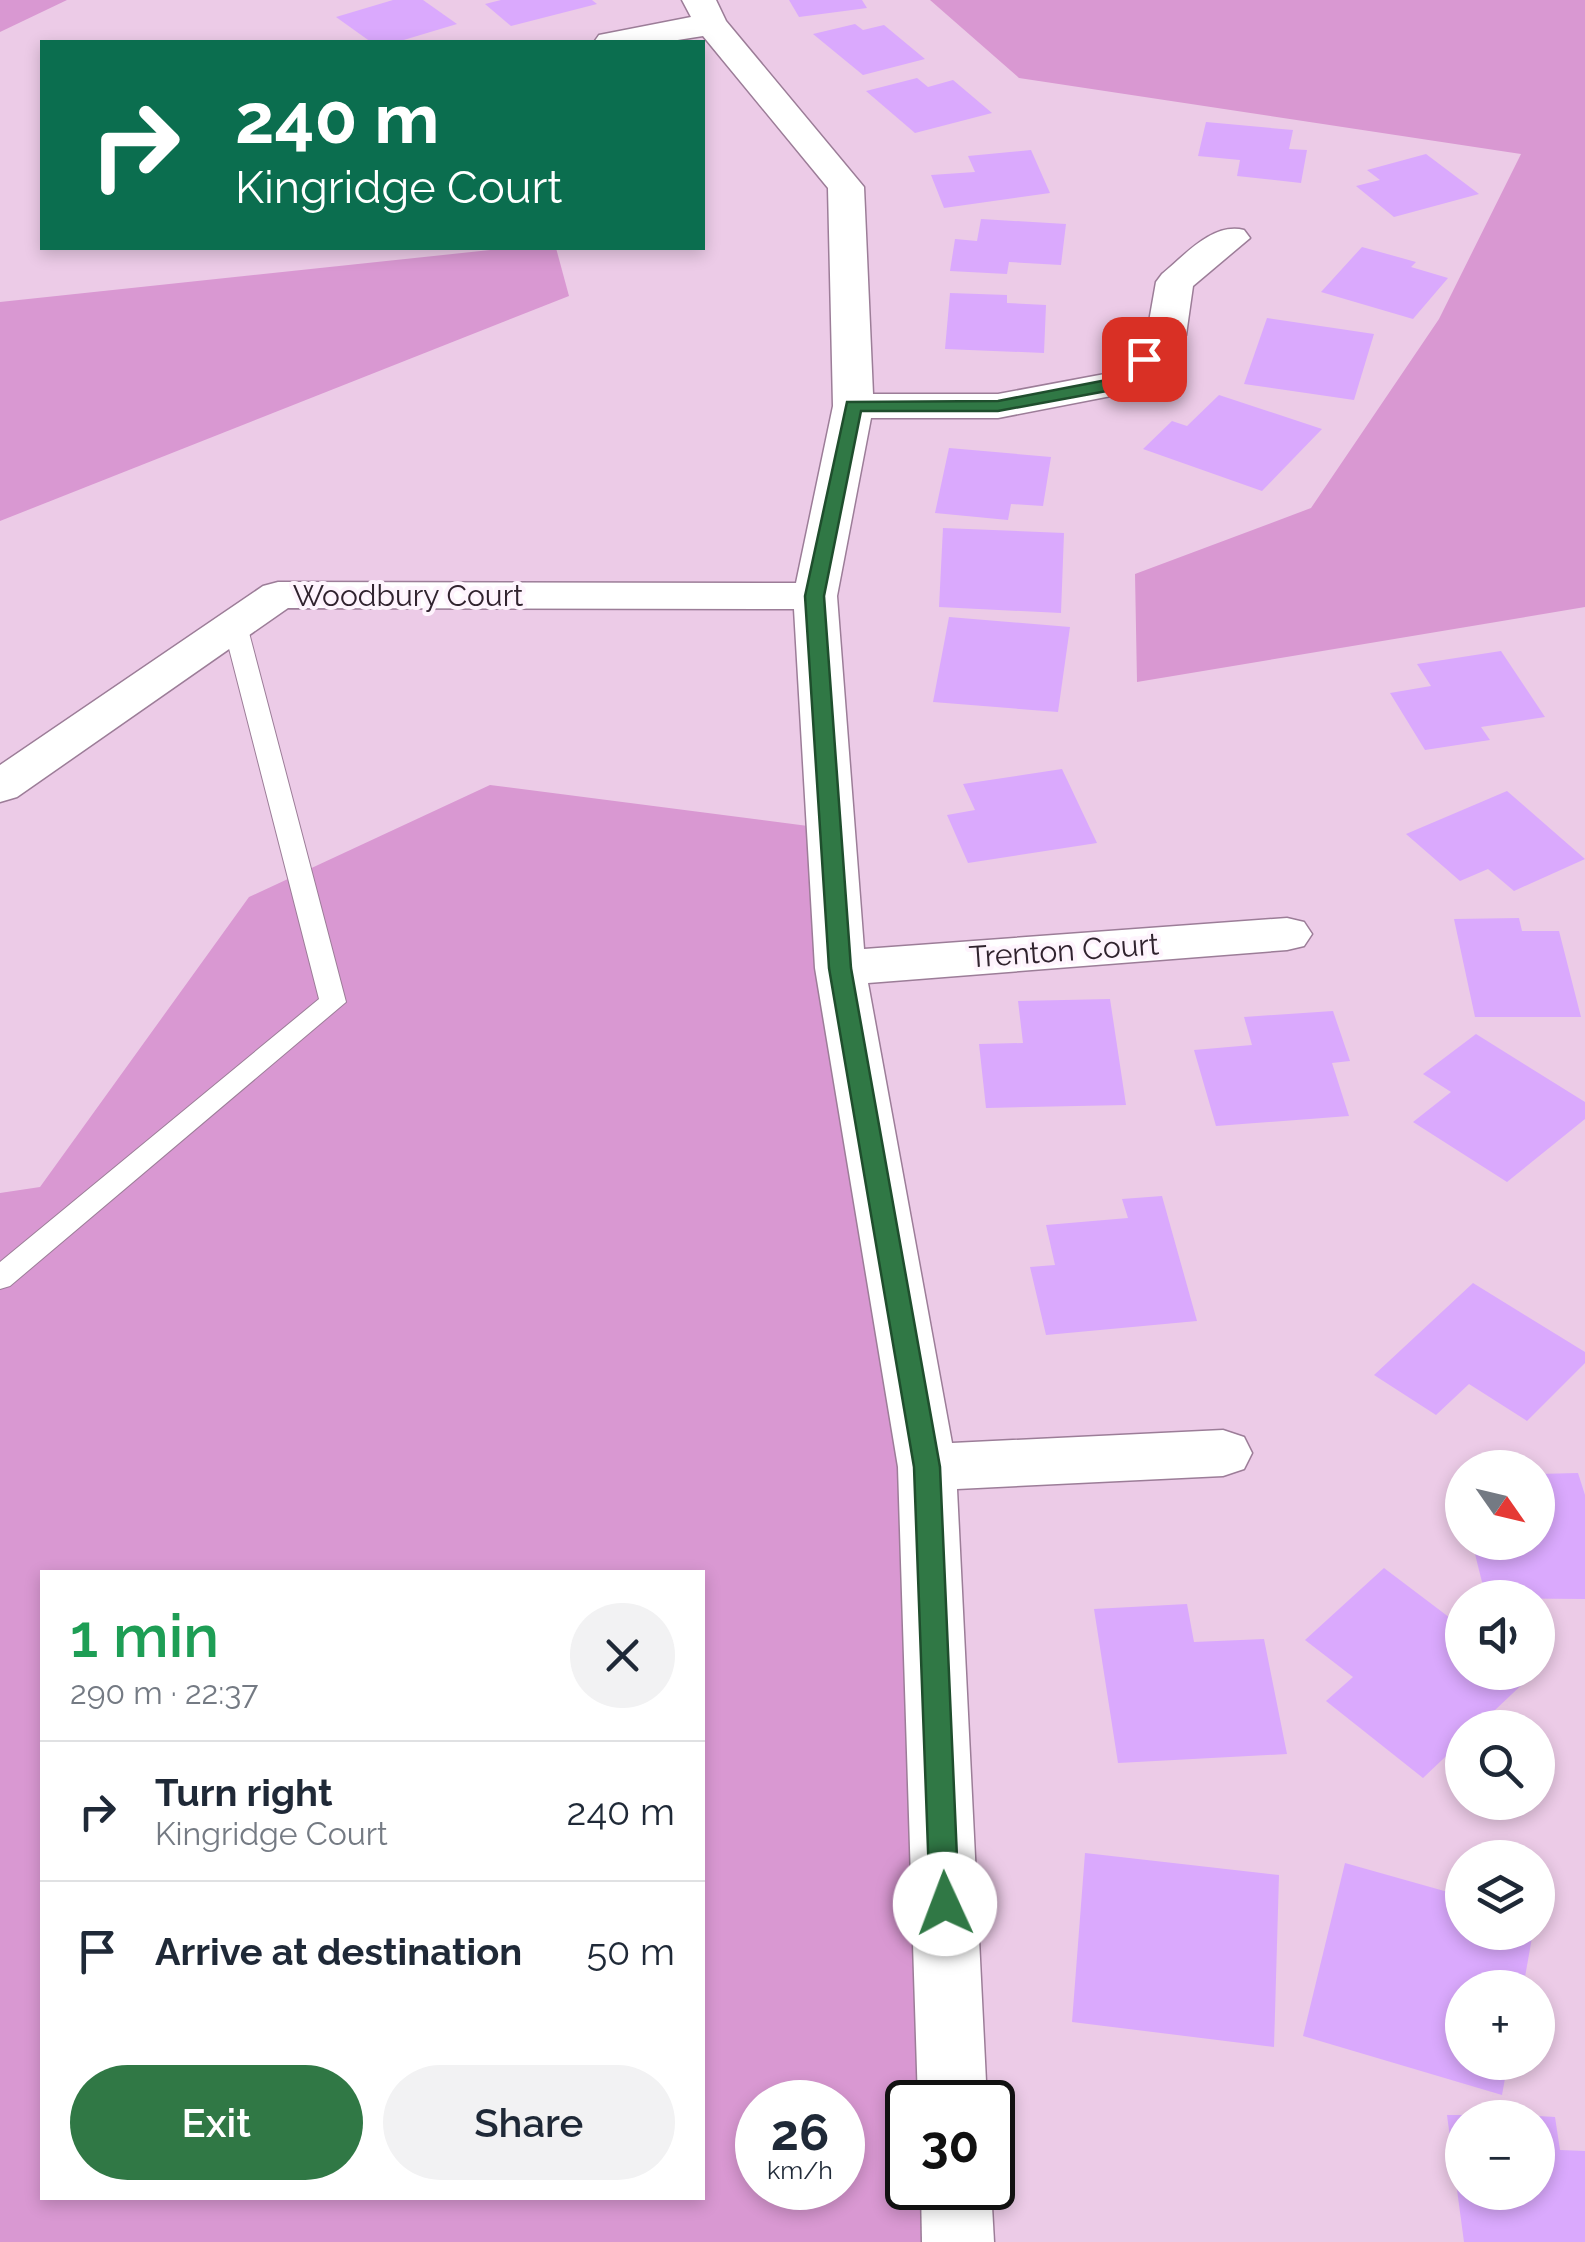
<!DOCTYPE html>
<html lang="en">
<head>
<meta charset="utf-8">
<style>
  body { margin:0; font-family:Raleway,sans-serif; background:#f2f2f3; color:#1f2937; height:100vh; display:flex; flex-direction:column; font-size:38px; white-space:nowrap }
  * { box-sizing:border-box; margin:0 }
  p { font-size:32px; color:#747a83 }
  .icon { flex:none; width:55px; height:55px; fill:none; stroke:currentColor; stroke-width:2; stroke-linecap:round; stroke-linejoin:round }
  .map { position:relative; flex:1; overflow:hidden }
  .details { position:absolute; left:40px; top:1570px; width:665px; height:630px; display:flex; flex-direction:column; background:#fff; border-radius:0px; box-shadow:0 5px 15px #0003 }
  .details>* { flex:none }
  .banner { position:absolute; left:40px; top:40px; width:665px; height:210px; border-radius:0px; box-shadow:0 5px 15px #0003; background:#0b6e4f; color:#fff; overflow:hidden }
  .needle { width:65px; rotate:124deg }
  .buttons { position:absolute; left:1445px; top:1450px; display:grid; gap:20px }
  .buttons a { display:grid; place-items:center; width:110px; height:110px; border-radius:50%; background:#fff; box-shadow:0 5px 15px #0003; font-size:50px }
  .speed { position:absolute; left:735px; top:2080px; display:flex; gap:20px; font-size:50px; font-weight:700; text-align:center }
  .speed>* { display:grid; place-content:center; width:130px; height:130px; border-radius:50%; background:#fff; box-shadow:0 5px 15px #0003; line-height:1 }
  .speed small { font-size:25px; font-weight:400 }
  .speed .limit { border:5px solid #111; border-radius:15px; background:#fff; color:#111 }
  .pin { position:absolute; display:grid; place-items:center; width:85px; height:85px; color:#fff; margin:-42px; border-radius:20px; box-shadow:0 5px 15px #0006 }
  .me { position:absolute; width:110px; margin:-55px; rotate:358deg; stroke-linejoin:round; filter:drop-shadow(0 0 8px #0008) }
  .turn { display:flex; align-items:center; gap:35px; height:210px; padding:0 30px; font-size:45px }
  .turn .icon { width:130px; height:130px; stroke-width:2.5 }
  .turn b { display:block; font-size:70px; line-height:85px }
  .round { display:grid; place-items:center; flex:none; width:105px; height:105px; border-radius:52px; background:#f2f2f3 }
  .headline { display:flex; align-items:center; justify-content:space-between; height:170px; padding:0 30px }
  h1 { font-size:60px; font-weight:600; line-height:75px; color:#1e9e55 }
  .cta { display:flex; gap:20px; margin-top:auto; padding:20px 30px }
  .cta a { flex:1; height:115px; border-radius:60px; background:#307845; color:#fff; font-size:40px; font-weight:600; line-height:115px; text-align:center }
  .cta a+a { background:#f2f2f3; color:#1f2937 }
  ul { padding:0; list-style:none }
  li { display:flex; align-items:center; gap:30px; height:140px; padding:0 30px; border-top:2px solid #e0e1e3 }
  li div { flex:1 }
  li b { display:block; font-size:38px }
  li em { font-style:normal }
  .map>svg:first-child { display:block }
  .green { fill:#d998d2; fill-rule:evenodd }
  .building { fill:#daa9fd }
  .lines { fill:none; stroke-linecap:round; stroke-linejoin:round }
  .service-casing { stroke:#9c7d98; stroke-width:2 }
  .minor-casing { stroke:#9c7d98; stroke-width:3 }
  .service { fill:#fff; fill-rule:evenodd }
  .minor { fill:#fff; fill-rule:evenodd }
  .route { fill:#307845; stroke:#1f4e2d; stroke-width:2.5 }
  .labels { text-anchor:middle; stroke-width:8; stroke-linejoin:round; paint-order:stroke }
  .street-label { font-size:30px; fill:#30232e; stroke:#fef4fd }
</style>
</head>
<body>
<div class="map">
<svg width="1585" height="2242" viewBox="0 0 1585 2242">
  <rect width="100%" height="100%" fill="#eccbe7"/>
  <g class="green">
    <polygon points="0,0 67,0 0,32"/>
    <polygon points="930,0 1585,0 1585,607 1137,682 1135,574 1311,508 1439,319 1521,154 1019,78"/>
    <polygon points="509,248 556,248 569,296 0,521 0,302"/>
    <path d="M490,785L831,829L927,1467L953,2102H908V2188H956L958,2242H0V1193L40,1187L249,897ZM42,1572H702V2198H42ZM758,2102H842V2188H758Z"/>
  </g>
  <g class="building">
    <polygon points="393,0 423,0 457,24 397,42 371,42 336,17"/>
    <polygon points="501,0 592,0 597,4 511,26 485,4"/>
    <polygon points="789,0 862,0 867,8 799,17"/>
    <polygon points="855,24 863,30 884,25 925,59 863,75 813,34"/>
    <polygon points="917,78 928,87 953,80 992,113 915,133 866,91"/>
    <polygon points="1206,122 1293,130 1289,149 1307,150 1301,183 1237,176 1240,160 1198,156"/>
    <polygon points="1031,150 1050,193 944,208 931,175 975,172 968,156"/>
    <polygon points="1426,154 1479,194 1394,217 1356,186 1380,180 1367,170"/>
    <polygon points="981,219 1066,224 1061,265 1009,262 1007,274 950,271 955,239 977,241"/>
    <polygon points="1362,247 1416,262 1411,267 1448,278 1413,319 1321,292"/>
    <polygon points="950,293 1007,295 1007,303 1046,305 1044,353 945,349"/>
    <polygon points="1267,318 1374,334 1354,400 1244,384"/>
    <polygon points="1219,395 1322,429 1262,491 1143,449 1172,421 1187,426"/>
    <polygon points="949,448 1051,457 1043,506 1011,504 1008,520 935,513"/>
    <polygon points="943,528 1064,533 1061,613 939,607"/>
    <polygon points="949,617 1070,627 1058,712 933,702"/>
    <polygon points="1501,651 1545,717 1481,727 1490,740 1425,750 1390,693 1431,686 1417,664"/>
    <polygon points="1062,769 1097,843 968,863 947,815 975,810 963,784"/>
    <polygon points="1507,791 1585,859 1514,891 1488,869 1460,881 1406,834"/>
    <polygon points="1519,918 1522,931 1559,931 1581,1017 1475,1017 1454,919"/>
    <polygon points="1110,999 1126,1105 986,1108 979,1044 1023,1043 1018,1001"/>
    <polygon points="1333,1011 1350,1061 1332,1063 1349,1116 1216,1126 1194,1050 1252,1045 1244,1017"/>
    <polygon points="1476,1034 1585,1102 1585,1119 1507,1182 1413,1122 1451,1092 1423,1074"/>
    <polygon points="1162,1196 1197,1321 1046,1335 1030,1267 1055,1265 1046,1225 1128,1218 1122,1199"/>
    <polygon points="1473,1283 1585,1352 1585,1363 1527,1421 1469,1384 1436,1415 1374,1375"/>
    <polygon points="1578,1473 1585,1495 1585,1599 1486,1598 1472,1542 1538,1542 1538,1474"/>
    <polygon points="1384,1568 1462,1627 1462,1672 1524,1672 1530,1677 1476,1728 1462,1728 1462,1741 1423,1778 1326,1701 1353,1677 1305,1640"/>
    <polygon points="1187,1604 1194,1642 1264,1639 1287,1754 1118,1763 1094,1609"/>
    <polygon points="1085,1853 1279,1875 1274,2047 1072,2022"/>
    <polygon points="1345,1863 1462,1896 1462,1932 1533,1932 1523,1988 1462,1988 1462,2062 1508,2062 1502,2095 1303,2036"/>
    <polygon points="1447,2115 1462,2115 1462,2192 1538,2192 1538,2116 1555,2117 1560,2150 1585,2151 1585,2242 1464,2242"/>
  </g>
  <g class="lines">
    <defs>
      <polygon id="service" points="235,618 247,625 346,1002 10,1286 0,1289 0,1262 319,999 223,625"/>
      <g id="minor">
        <path d="M682,0H716L726,21L864,187L873,394H998L1110,373L1147,333L1156,282L1162,274C1185,255 1213,222 1244,230L1250,238L1193,286L1186,335L1137,391L998,418H871L837,596L864,949L1287,918L1304,922L1312,934L1304,946L1287,950L868,983L952,1443L1223,1430L1244,1437L1252,1453L1244,1469L1223,1476L957,1489L987,2102H918L898,1467L815,968L794,609L288,608L17,797L0,802V765L263,586L278,582L796,583L833,406L828,188L703,36L665,42H594L599,35L691,17Z"/>
        <polygon points="921,2188 991,2188 994,2242 922,2242"/>
      </g>
    </defs>
    <use href="#service" class="service-casing"/>
    <use href="#minor" class="minor-casing"/>
    <use href="#service" class="service"/>
    <use href="#minor" class="minor"/>
  </g>
  <polygon class="route" points="1144,354 1153,359 1129,386 1123,388 998,411 861,411 824,596 851,968 940,1467 959,1904 955,1913 945,1917 935,1913 930,1904 914,1467 829,968 805,596 847,402 998,401 1117,378"/>
  <g class="labels">
    <g class="street-label">
      <text x="408" y="606">Woodbury Court</text>
      <text transform="translate(1064 951) rotate(-4)" y="10">Trenton Court</text>
    </g>
  </g>
</svg>
<div class="buttons">
<a><svg class="needle" viewBox="-14 -14 28 28"><path d="M0-13l5 13h-10z" fill="#e53935"/><path d="M0 13l5-13h-10z" fill="#747a83"/></svg></a>
<a><svg class="icon" aria-label="sound" viewBox="0 0 24 24"><path d="M4 9h4l5-4v14l-5-4H4zM17 9q2 3 0 6"/></svg></a>
<a><svg class="icon" aria-label="search" viewBox="0 0 24 24"><circle cx="10" cy="10" r="6"/><path d="M15 15l6 6"/></svg></a>
<a><svg class="icon" aria-label="layers" viewBox="0 0 24 24"><path d="M12 4l9 5-9 5-9-5zM3 14l9 5 9-5"/></svg></a>
<a>+</a>
<a>−</a>
</div>
<div class="speed"><div>26<small>km/h</small></div><div class="limit">30</div></div>
<div class="pin" style="left:1144px;top:359px;background:#d93025"><svg class="icon" aria-label="arrive" viewBox="0 0 24 24"><path d="M6 21V4h12l-3 4 3 4H6"/></svg></div>
<svg class="me" style="left:945px;top:1904px" viewBox="-20 -20 40 40"><circle r="19" fill="#fff"/><path d="M0-13L10 11 0 6-10 11z" fill="#307845"/></svg>
<div class="banner">
<div class="turn"><svg class="icon" aria-label="right" viewBox="0 0 24 24"><path d="M7 20v-9h11M14 6l5 5-5 5"/></svg><div><b>240 m</b>Kingridge Court</div></div>
</div>
<section class="details">
<div class="headline"><div><h1>1 min</h1><p>290 m · 22:37</p></div><a class="round"><svg class="icon" aria-label="close" viewBox="0 0 24 24"><path d="M6 6l12 12M18 6L6 18"/></svg></a></div>
<ul>
<li><svg class="icon" aria-label="right" viewBox="0 0 24 24"><path d="M7 20v-9h11M14 6l5 5-5 5"/></svg><div><b>Turn right</b><p>Kingridge Court</p></div><em>240 m</em></li>
<li><svg class="icon" aria-label="arrive" viewBox="0 0 24 24"><path d="M6 21V4h12l-3 4 3 4H6"/></svg><div><b>Arrive at destination</b></div><em>50 m</em></li>
</ul>
<div class="cta"><a>Exit</a><a>Share</a></div>
</section>
</div>
</body>
</html>
